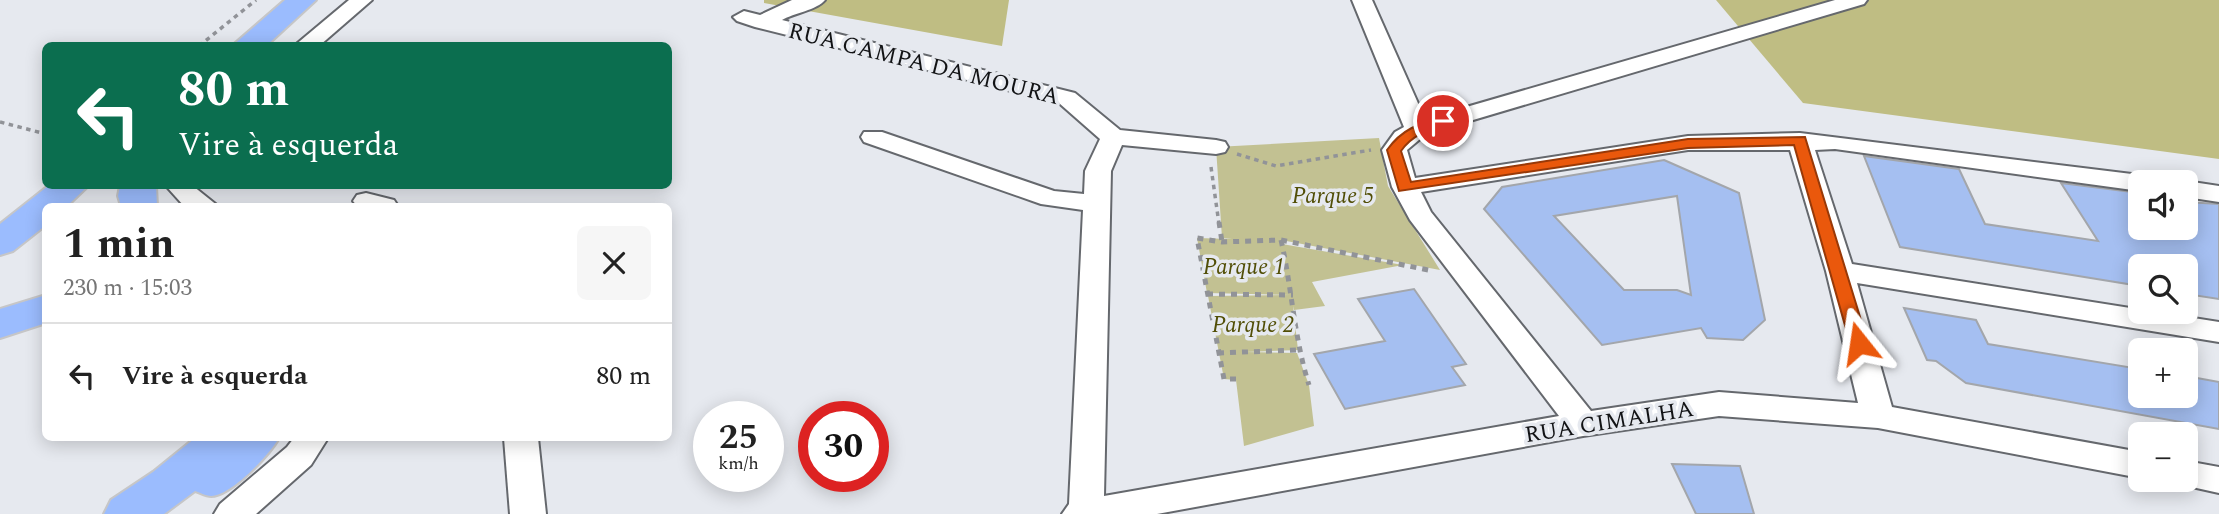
<!DOCTYPE html>
<html lang="pt">
<head>
<meta charset="utf-8">
<style>
  body { margin:0; font-family:Spectral,serif; background:#f6f6f6; color:#222; height:100vh; display:flex; flex-direction:column; font-size:26px; white-space:nowrap }
  * { box-sizing:border-box; margin:0 }
  p { font-size:23px; color:#767676 }
  .icon { flex:none; width:38px; height:38px; fill:none; stroke:currentColor; stroke-width:2; stroke-linecap:round; stroke-linejoin:round }
  .map { position:relative; flex:1; overflow:hidden }
  .details { position:absolute; left:42px; top:203px; width:630px; height:238px; display:flex; flex-direction:column; background:#fff; border-radius:10px; box-shadow:0 4px 18px #0003 }
  .details>* { flex:none }
  .hud { position:absolute; left:42px; top:42px; width:630px; height:147px; border-radius:10px; box-shadow:0 4px 18px #0003; background:#0b6e4f; color:#fff; overflow:hidden }
  .fabs { position:absolute; left:2128px; top:170px; display:grid; gap:14px }
  .fabs a { display:grid; place-items:center; width:70px; height:70px; border-radius:10px; background:#fff; box-shadow:0 4px 18px #0003; font-size:35px }
  .speed { position:absolute; left:693px; top:401px; display:flex; gap:14px; font-size:35px; font-weight:700; text-align:center }
  .speed>* { display:grid; place-content:center; width:91px; height:91px; border-radius:50%; background:#fff; box-shadow:0 4px 18px #0003; line-height:1 }
  .speed small { font-size:18px; font-weight:400 }
  .speed .limit { border:10px solid #d22; background:#fff; color:#111 }
  .pin { position:absolute; display:grid; place-items:center; width:60px; height:60px; color:#fff; margin:-30px; border:4px solid #fff; border-radius:50%; box-shadow:0 2px 7px #0007 }
  .me { position:absolute; width:77px; margin:-38px; rotate:345deg; stroke-linejoin:round; filter:drop-shadow(0 0 5px #0008) }
  .turn { display:flex; align-items:center; gap:24px; height:147px; padding:0 21px; font-size:32px }
  .turn .icon { width:91px; height:91px; stroke-width:2.5 }
  .turn b { display:block; font-size:49px; line-height:60px }
  .round { display:grid; place-items:center; flex:none; width:74px; height:74px; border-radius:10px; background:#f6f6f6 }
  .head { display:flex; align-items:center; justify-content:space-between; height:119px; padding:0 21px }
  h1 { font-size:42px; font-weight:700; line-height:52px }
  ul { padding:0; list-style:none }
  li { display:flex; align-items:center; gap:21px; height:105px; padding:0 21px; border-top:2px solid #e0e0e0 }
  li div { flex:1 }
  li b { display:block; font-size:26px }
  li em { font-style:normal }
  .map>svg:first-child { display:block }
  .green { fill:#c2c192 }
  .forest { fill:#bfbd83 }
  .building { fill:#a5bff1; stroke:#a3a6ab; stroke-width:2; fill-rule:evenodd }
  .lines { fill:none; stroke-linecap:round; stroke-linejoin:round }
  .minor-casing { stroke:#65686d; stroke-width:4 }
  .highway-casing { stroke:#c6c6c7; stroke-width:4 }
  .path-far1 { stroke:#919398; stroke-width:3.5; stroke-dasharray:4.5 4.5; stroke-linecap:butt }
  .path { stroke:#919398; stroke-width:5; stroke-dasharray:6 6; stroke-linecap:butt }
  .minor { fill:#fff; fill-rule:evenodd }
  .highway { fill:#9bbcfe; fill-rule:evenodd }
  .route { fill:#ea580c; stroke:#983908; stroke-width:2 }
  .labels { text-anchor:middle; stroke-width:7; stroke-linejoin:round; paint-order:stroke }
  .street-label { font-size:23px; fill:#121315; stroke:#e6e9ef }
  .park-label { font-size:23px; font-style:italic; fill:#514e06; stroke:#e6e9ef }
</style>
</head>
<body>
<div class="map">
<svg width="2219" height="514" viewBox="0 0 2219 514">
  <rect width="100%" height="100%" fill="#e6e9ef"/>
  <polygon class="green" points="1379,138 1388,186 1440,270 1281,240 1282,244 1403,265 1312,282 1325,306 1294,310 1293,306 1298,350 1245,352 1297,353 1309,385 1314,426 1244,446 1236,380 1224,379 1208,296 1291,295 1207,293 1197,238 1232,239 1222,238 1216,147"/>
  <g class="forest">
    <polygon points="764,0 1009,0 1002,46 764,3"/>
    <polygon points="1716,0 2219,0 2219,159 1803,103"/>
  </g>
  <g class="building">
    <polygon points="1864,156 1959,169 1985,224 2098,241 2061,183 2140,193 2140,228 2186,228 2186,202 2219,204 2219,299 2186,294 2186,266 2140,266 2140,286 1900,247"/>
    <path d="M1664,160L1739,193L1765,320L1743,340L1707,338L1701,328L1602,345L1484,209L1502,187ZM1677,196L1691,295L1677,290H1624L1554,216Z"/>
    <polygon points="1414,289 1466,364 1452,367 1465,385 1345,409 1314,354 1385,341 1358,299"/>
    <polygon points="1904,308 1976,320 1988,344 2140,369 2140,396 2186,396 2186,376 2219,382 2219,429 1966,383 1936,361 1927,360"/>
    <polygon points="1672,464 1740,466 1754,514 1696,514"/>
  </g>
  <g class="lines">
    <defs>
      <g id="minor">
        <polygon points="349,0 372,0 319,46 294,46"/>
        <path d="M792,0H825C817,10 794,13 782,20L1075,93L1120,130L1216,140L1225,142L1228,147L1225,152L1216,154L1122,145L1111,171L1104,496L1559,416L1410,220L1392,187L1382,150L1395,132L1404,127L1352,0H1372L1425,119L1835,0H1867L1864,4L1426,134L1407,150L1415,178L1688,136L1800,133L2140,175L2152,182H2140V191L1835,149L1815,150L1852,264L2219,322V342L1857,283L1892,407L2140,452V478L1878,428L1719,416L1583,436L1157,514H1062L1069,504L1083,210L1041,204L864,142L861,137L864,132H882L1054,191L1084,194L1085,171L1100,139L1059,103L755,27L737,21L733,17L744,11L760,15ZM1688,150H1790L1826,271L1858,403L1719,392L1591,411L1431,212L1421,192Z"/>
        <polygon points="2186,181 2219,186 2219,202 2186,197 2186,182 2183,182"/>
        <polygon points="166,186 193,186 218,206 184,206"/>
        <polygon points="366,193 394,200 398,206 357,206 353,201 357,195"/>
        <polygon points="294,438 328,438 311,465 256,514 214,514 220,504 287,447"/>
        <polygon points="504,438 538,438 546,514 510,514"/>
        <polygon points="2186,461 2219,467 2219,493 2174,483 2172,480 2186,480"/>
      </g>
      <g id="highway">
        <polygon points="285,0 316,0 266,46 232,46"/>
        <polygon points="48,186 88,186 67,206 46,206 46,225 13,251 0,255 0,224"/>
        <polygon points="120,186 156,186 157,206 121,206 118,196"/>
        <polygon points="46,295 46,323 0,338 0,309"/>
        <path d="M195,438H279C270,454 231,496 211,496C206,496 199,492 195,491L164,514H104L111,500L153,472Z"/>
      </g>
    </defs>
    <use href="#minor" class="minor-casing"/>
    <use href="#highway" class="highway-casing"/>
    <g class="path-far1">
      <polyline points="199,46 256,0"/>
      <polyline points="0,122 46,134"/>
      <polyline points="1237,154 1276,166 1371,150"/>
      <polyline points="1211,167 1219,224"/>
    </g>
    <g class="path">
      <polyline points="1219,222 1222,242"/>
      <path d="M1281,240C1292,288 1294,338 1309,385"/>
      <polyline points="1207,294 1293,295"/>
      <polyline points="1218,353 1298,350"/>
      <polyline points="1236,379 1224,379 1197,238 1222,242 1281,240 1433,271"/>
    </g>
    <use href="#minor" class="minor"/>
    <use href="#highway" class="highway"/>
  </g>
  <path class="route" d="M1443,117L1450,121L1448,124C1429,130 1413,134 1401,151L1411,182L1688,139L1805,137L1868,343L1859,349L1850,343L1794,145L1688,148L1399,191L1387,150C1402,129 1418,124 1443,117Z"/>
  <g class="labels">
    <g class="street-label">
      <text transform="translate(924 63) rotate(14)" y="8">RUA CAMPA DA MOURA</text>
      <text transform="translate(1609 421) rotate(-9)" y="8">RUA CIMALHA</text>
    </g>
    <g class="park-label">
      <text x="1333" y="203">Parque 5</text>
      <text x="1244" y="274">Parque 1</text>
      <text x="1253" y="332">Parque 2</text>
    </g>
  </g>
</svg>
<div class="fabs">
<a><svg class="icon" aria-label="sound" viewBox="0 0 24 24"><path d="M4 9h4l5-4v14l-5-4H4zM17 9q2 3 0 6"/></svg></a>
<a><svg class="icon" aria-label="search" viewBox="0 0 24 24"><circle cx="10" cy="10" r="6"/><path d="M15 15l6 6"/></svg></a>
<a>+</a>
<a>−</a>
</div>
<div class="speed"><div>25<small>km/h</small></div><div class="limit">30</div></div>
<div class="pin" style="left:1443px;top:121px;background:#d93025"><svg class="icon" aria-label="arrive" viewBox="0 0 24 24"><path d="M6 21V4h12l-3 4 3 4H6"/></svg></div>
<svg class="me" style="left:1859px;top:343px" viewBox="-20 -20 40 40"><path d="M0-17L14 15 0 8-14 15z" fill="#ea580c" stroke="#fff" stroke-width="4"/></svg>
<div class="hud">
<div class="turn"><svg class="icon" aria-label="left" viewBox="0 0 24 24"><path d="M17 20v-9H6M10 6l-5 5 5 5"/></svg><div><b>80 m</b>Vire à esquerda</div></div>
</div>
<section class="details">
<div class="head"><div><h1>1 min</h1><p>230 m · 15:03</p></div><a class="round"><svg class="icon" aria-label="close" viewBox="0 0 24 24"><path d="M6 6l12 12M18 6L6 18"/></svg></a></div>
<ul>
<li><svg class="icon" aria-label="left" viewBox="0 0 24 24"><path d="M17 20v-9H6M10 6l-5 5 5 5"/></svg><div><b>Vire à esquerda</b></div><em>80 m</em></li>
</ul>
</section>
</div>
</body>
</html>
